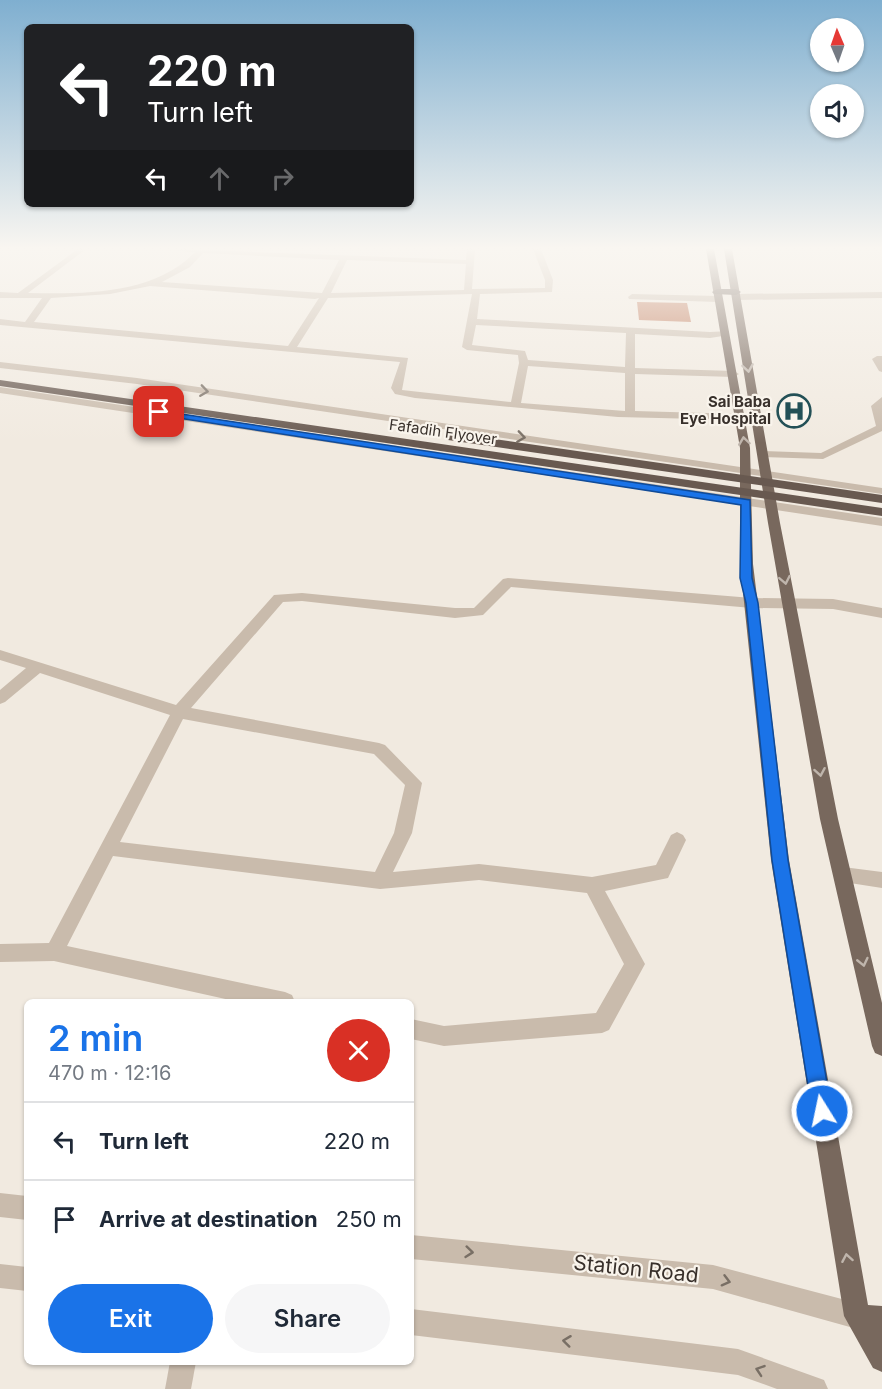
<!DOCTYPE html>
<html lang="en">
<head>
<meta charset="utf-8">
<style>
  body { margin:0; font-family:Inter,sans-serif; background:#f6f6f7; color:#1f2937; height:100vh; display:flex; flex-direction:column; font-size:22px; white-space:nowrap }
  * { box-sizing:border-box; margin:0 }
  p { font-size:20px; color:#747a83 }
  .icon { flex:none; width:33px; height:33px; fill:none; stroke:currentColor; stroke-width:2; stroke-linecap:round; stroke-linejoin:round }
  .map { position:relative; flex:1; overflow:hidden }
  .details { position:absolute; left:24px; top:999px; width:390px; height:366px; display:flex; flex-direction:column; background:#fff; border-radius:9px; box-shadow:0 2px 4px #0004 }
  .details>* { flex:none }
  .guide { position:absolute; left:24px; top:24px; width:390px; height:183px; border-radius:9px; box-shadow:0 2px 4px #0004; background:#202124; color:#fff; overflow:hidden }
  .needle { width:39px; rotate:358deg }
  .tools { position:absolute; left:810px; top:18px; display:grid; gap:12px }
  .tools a { display:grid; place-items:center; width:54px; height:54px; border-radius:50%; background:#fff; box-shadow:0 2px 4px #0004; font-size:30px }
  .pin { position:absolute; display:grid; place-items:center; width:51px; height:51px; color:#fff; margin:-26px; border-radius:12px; box-shadow:0 3px 9px #0006 }
  .me { position:absolute; width:66px; margin:-33px; rotate:350deg; stroke-linejoin:round; filter:drop-shadow(0 0 4px #0008) }
  .turn { display:flex; align-items:center; gap:21px; height:126px; padding:0 24px; font-size:27px }
  .turn .icon { width:78px; height:78px; stroke-width:2.5 }
  .turn b { display:block; font-size:42px; line-height:51px }
  .lanes { display:flex; align-items:center; height:57px; padding:0 24px; background:#0003; justify-content:center; gap:30px; direction:ltr }
  .lanes .off { opacity:.35 }
  .round { display:grid; place-items:center; flex:none; width:63px; height:63px; border-radius:32px; background:#f6f6f7 }
  .headline { display:flex; align-items:center; justify-content:space-between; height:102px; padding:0 24px }
  h1 { font-size:36px; font-weight:600; line-height:45px; color:#1a73e8 }
  .button { display:flex; gap:12px; margin-top:auto; padding:12px 24px }
  .button a { flex:1; height:69px; border-radius:36px; background:#1a73e8; color:#fff; font-size:24px; font-weight:600; line-height:69px; text-align:center }
  .button a+a { background:#f6f6f7; color:#1f2937 }
  ul { padding:0; list-style:none }
  li { display:flex; align-items:center; gap:18px; height:78px; padding:0 24px; border-top:2px solid #e0e1e3 }
  li div { flex:1 }
  li b { display:block; font-size:22px }
  li em { font-style:normal }
  .map>svg:first-child { display:block }
  .building { fill:#bd7352 }
  .lines { fill:none; stroke-linecap:round; stroke-linejoin:round }
  .minor { fill:#c9bbac; fill-rule:evenodd }
  .tertiary { fill:#c9bbac; fill-rule:evenodd }
  .primary { fill:#78685d; fill-rule:evenodd }
  .trunk { fill:#685950; fill-rule:evenodd }
  .oneway { stroke:#bfb5ac }
  .oneway2 { stroke:#796f65 }
  .route { fill:#1a73e8; stroke:#114b97; stroke-width:1.5 }
  .labels { text-anchor:middle; stroke-width:4.5; stroke-linejoin:round; paint-order:stroke }
  .far-poi-label { font-size:15px; font-weight:bold; fill:#38302b; stroke:#f9f4ec; text-anchor:end }
  .far-street-label { font-size:15px; fill:#38302b; stroke:#f9f4ec }
  .near-street-label { font-size:21px; fill:#38302b; stroke:#f9f4ec }
</style>
</head>
<body>
<div class="map">
<svg width="882" height="1389" viewBox="0 0 882 1389">
  <rect width="100%" height="100%" fill="#f1eae0"/>
  <polygon class="building" points="637,302 687,303 691,322 639,320"/>
  <g class="lines">
    <g class="minor">
      <path d="M78,249H86L28,293C84,294 154,295 195,252L182,251L178,249L466,260L467,249H475L472,289L545,288V280L533,249H541L553,280L552,292L480,294L477,319L710,332L729,331V335L710,338L635,334V368L734,371L739,374L734,377L635,374V411L740,414L745,417L740,420L618,417L415,398L395,394L391,388L400,362L0,325V319L25,322L42,298H0V292L18,293ZM203,253L339,260L322,293L162,282L190,267ZM347,260L466,264L464,290L331,293ZM150,286L315,299L319,298L288,346L34,322L51,298L110,294ZM472,294L462,347L467,350L518,355L519,363L511,402L402,390L408,358L297,347L328,298ZM476,325L626,333L625,367L528,360L525,351L472,345ZM528,366L625,373V411L521,403Z"/>
      <polygon points="882,292 882,298 736,300 732,297 736,294"/>
      <polygon points="632,294 718,296 722,299 718,302 629,299 628,297"/>
      <polygon points="877,356 882,356 882,372 879,371 872,359"/>
      <polygon points="882,397 882,431 823,459 763,457 757,454 763,451 821,453 876,426 871,406"/>
      <path d="M508,578L752,598L833,599L882,608V618L833,609L752,608L511,587L483,615L455,618L302,601L283,602L191,708L379,743L385,745L422,783L412,833L393,872L479,864L592,877L656,865L671,835L677,832L683,835L686,840L668,878L605,891L645,964L609,1030L602,1033L444,1046L411,1039V1019L444,1026L596,1013L624,964L587,893L479,880L380,889L113,856L67,946L285,992L292,995L295,1002H239L54,961L0,962V944L49,943L170,715L40,673L5,702L0,704V690L26,668L0,660V650L176,705L274,595L302,593L455,608H474L503,579ZM183,719L374,754L405,785L394,833L375,872L120,842Z"/>
      <polygon points="843,867 882,872 882,888 837,881 834,875 837,869"/>
      <polygon points="170,1362 196,1362 191,1389 165,1389"/>
    </g>
    <g class="tertiary">
      <polygon points="0,362 137,378 882,488 882,494 137,384 0,368"/>
      <polygon points="0,387 882,518 882,526 0,393"/>
      <polygon points="0,1193 27,1196 27,1220 0,1217"/>
      <polygon points="411,1235 713,1265 857,1303 866,1307 870,1316 866,1325 857,1329 713,1289 411,1259"/>
      <polygon points="0,1264 27,1267 27,1291 0,1288"/>
      <polygon points="411,1309 738,1349 824,1380 828,1389 777,1389 738,1375 411,1335"/>
    </g>
    <g class="primary">
      <polygon points="706,249 714,249 750,448 753,564 789,860 868,1305 882,1306 882,1372 873,1368 844,1316 771,860 740,564 740,448"/>
      <polygon points="724,249 732,249 780,523 838,819 882,1003 882,1056 875,1053 872,1046 820,819 768,523"/>
    </g>
    <g class="trunk">
      <polygon points="717,289 736,289 741,292 736,295 714,294 712,292"/>
      <polygon points="0,380 882,508 882,516 0,386"/>
      <polygon points="452,433 882,495 882,503 448,440 446,437"/>
    </g>
  </g>
  <defs><path id="oneway-chevron" d="M-2-3.5L2.5 0L-2 3.5" fill="none" stroke-width="1.6" stroke-linecap="round" stroke-linejoin="round" transform="scale(1.5)"/></defs>
  <g class="oneway">
    <use href="#oneway-chevron" transform="translate(748 368) rotate(81)"/>
    <use href="#oneway-chevron" transform="translate(744 441) rotate(-98)"/>
    <use href="#oneway-chevron" transform="translate(785 580) rotate(79)"/>
    <use href="#oneway-chevron" transform="translate(820 772) rotate(80)"/>
    <use href="#oneway-chevron" transform="translate(863 962) rotate(77)"/>
    <use href="#oneway-chevron" transform="translate(847 1258) rotate(-100)"/>
  </g>
  <g class="oneway2">
    <use href="#oneway-chevron" transform="translate(204 391) rotate(8)"/>
    <use href="#oneway-chevron" transform="translate(521 437) rotate(8)"/>
    <use href="#oneway-chevron" transform="translate(469 1252) rotate(6)"/>
    <use href="#oneway-chevron" transform="translate(726 1281) rotate(15)"/>
    <use href="#oneway-chevron" transform="translate(567 1341) rotate(-173)"/>
    <use href="#oneway-chevron" transform="translate(760 1370) rotate(-161)"/>
  </g>
  <linearGradient id="sky" x2="0" y2="1"><stop stop-color="#7fafd0"/><stop offset="0.56" stop-color="#f9f6f1"/><stop offset="1" stop-color="#f9f6f1" stop-opacity="0"/></linearGradient>
  <rect width="882" height="443" fill="url(#sky)"/>
  <polygon class="route" points="155,410 750,500 752,578 758,603 788,860 832,1111 829,1118 822,1121 815,1118 812,1111 772,860 746,603 740,578 741,505 159,415 155,414"/>
  <defs>
    <symbol id="hospital-ring" viewBox="-11 -11 22 22"><circle r="9.5" fill="#f9f4ec" stroke="#235056" stroke-width="1.5"/><path d="M-5-5h3v3.5h4V-5h3V5h-3V1.5h-4V5h-3Z" fill="#235056"/></symbol>
  </defs>
  <g fill-rule="evenodd">
    <use href="#hospital-ring" x="775" y="392" width="38" height="38"/>
  </g>
  <g class="labels">
    <g class="far-poi-label">
      <text x="771" y="407">Sai Baba<tspan x="771" dy="17">Eye Hospital</tspan></text>
    </g>
    <g class="far-street-label">
      <text transform="translate(443 432) rotate(8)" y="5">Fafadih Flyover</text>
    </g>
    <g class="near-street-label">
      <text transform="translate(636 1269) rotate(6)" y="7">Station Road</text>
    </g>
  </g>
</svg>
<div class="tools">
<a><svg class="needle" viewBox="-14 -14 28 28"><path d="M0-13l5 13h-10z" fill="#e53935"/><path d="M0 13l5-13h-10z" fill="#747a83"/></svg></a>
<a><svg class="icon" aria-label="sound" viewBox="0 0 24 24"><path d="M4 9h4l5-4v14l-5-4H4zM17 9q2 3 0 6"/></svg></a>
</div>
<div class="pin" style="left:159px;top:412px;background:#d93025"><svg class="icon" aria-label="arrive" viewBox="0 0 24 24"><path d="M6 21V4h12l-3 4 3 4H6"/></svg></div>
<svg class="me" style="left:822px;top:1111px" viewBox="-20 -20 40 40"><circle r="17" fill="#1a73e8" stroke="#fff" stroke-width="3"/><path d="M0-11L8 9 0 5-8 9z" fill="#fff"/></svg>
<div class="guide">
<div class="turn"><svg class="icon" aria-label="left" viewBox="0 0 24 24"><path d="M17 20v-9H6M10 6l-5 5 5 5"/></svg><div><b>220 m</b>Turn left</div></div>
<div class="lanes"><svg class="icon" aria-label="left" viewBox="0 0 24 24"><path d="M17 20v-9H6M10 6l-5 5 5 5"/></svg><svg class="icon off" aria-label="ahead" viewBox="0 0 24 24"><path d="M12 20V5M6 11l6-6 6 6"/></svg><svg class="icon off" aria-label="right" viewBox="0 0 24 24"><path d="M7 20v-9h11M14 6l5 5-5 5"/></svg></div>
</div>
<section class="details">
<div class="headline"><div><h1>2 min</h1><p>470 m · 12:16</p></div><a class="round" style="background:#d93025;color:#fff"><svg class="icon" aria-label="close" viewBox="0 0 24 24"><path d="M6 6l12 12M18 6L6 18"/></svg></a></div>
<ul>
<li><svg class="icon" aria-label="left" viewBox="0 0 24 24"><path d="M17 20v-9H6M10 6l-5 5 5 5"/></svg><div><b>Turn left</b></div><em>220 m</em></li>
<li><svg class="icon" aria-label="arrive" viewBox="0 0 24 24"><path d="M6 21V4h12l-3 4 3 4H6"/></svg><div><b>Arrive at destination</b></div><em>250 m</em></li>
</ul>
<div class="button"><a>Exit</a><a>Share</a></div>
</section>
</div>
</body>
</html>
